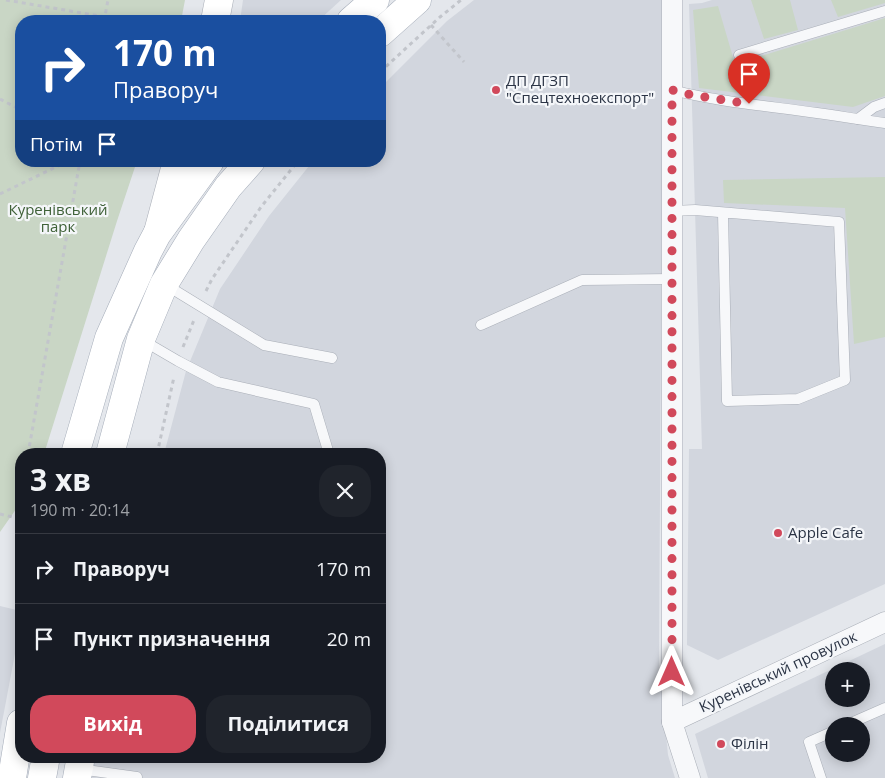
<!DOCTYPE html>
<html lang="uk">
<head>
<meta charset="utf-8">
<style>
  body { margin:0; font-family:"Open Sans",sans-serif; background:#20242c; color:#f1f3f6; height:100vh; display:flex; flex-direction:column; font-size:19px; white-space:nowrap }
  * { box-sizing:border-box; margin:0 }
  p { font-size:16px; color:#9ea1a6 }
  .icon { flex:none; width:28px; height:28px; fill:none; stroke:currentColor; stroke-width:2; stroke-linecap:round; stroke-linejoin:round }
  .map { position:relative; flex:1; overflow:hidden }
  .details { position:absolute; left:15px; top:448px; width:371px; height:315px; display:flex; flex-direction:column; background:#171b24; border-radius:20px; box-shadow:0 2px 12px #0003 }
  .details>* { flex:none }
  .guide { position:absolute; left:15px; top:15px; width:371px; height:152px; border-radius:20px; box-shadow:0 2px 12px #0003; background:#1a4fa0; color:#fff; overflow:hidden }
  .tools { position:absolute; left:825px; top:662px; display:grid; gap:10px }
  .tools a { display:grid; place-items:center; width:45px; height:45px; border-radius:50%; background:#171b24; box-shadow:0 2px 12px #0003; font-size:25px }
  .pin { position:absolute; display:grid; place-items:center; width:42px; height:42px; color:#fff; margin:-51px -21px; border-radius:50% 50% 50% 0; rotate:-45deg; box-shadow:0 0 5px #0007 }
  .pin .icon { rotate:45deg }
  .me { position:absolute; width:55px; margin:-28px; rotate:0deg; stroke-linejoin:round; filter:drop-shadow(0 0 4px #0008) }
  .turn { display:flex; align-items:center; gap:18px; height:105px; padding:0 15px; font-size:22px }
  .turn .icon { width:65px; height:65px; stroke-width:2.5 }
  .turn b { display:block; font-size:35px; line-height:42px }
  .then { display:flex; align-items:center; height:48px; padding:0 15px; background:#0003; gap:10px; font-size:19px }
  .round { display:grid; place-items:center; flex:none; width:52px; height:52px; border-radius:20px; background:#20242c }
  .summary { display:flex; align-items:center; justify-content:space-between; height:85px; padding:0 15px }
  h1 { font-size:30px; font-weight:700; line-height:38px }
  .cta { display:flex; gap:10px; margin-top:auto; padding:10px 15px }
  .cta a { flex:1; height:58px; border-radius:20px; background:#d1495b; color:#fff; font-size:20px; font-weight:700; line-height:58px; text-align:center }
  .cta a+a { background:#20242c; color:#f1f3f6 }
  ul { padding:0; list-style:none }
  li { display:flex; align-items:center; gap:15px; height:70px; padding:0 15px; border-top:1px solid #363941 }
  li div { flex:1 }
  li b { display:block; font-size:19px }
  li em { font-style:normal }
  .map>svg:first-child { display:block }
  .built { fill:#d2d6de; fill-rule:evenodd }
  .green { fill:#c9d6c5 }
  .lines { fill:none; stroke-linecap:round; stroke-linejoin:round }
  .lane-casing { stroke:#a9aeb7; stroke-width:11 }
  .street-casing { stroke:#a9aeb7; stroke-width:21 }
  .secondary-casing { stroke:#a9aeb7; stroke-width:29 }
  .primary-casing { stroke:#a3abb8; stroke-width:29 }
  .path { stroke:#c2c5cb; stroke-width:3; stroke-dasharray:4 4; stroke-linecap:butt }
  .lane { stroke:#f7f8fa; stroke-width:10 }
  .street { stroke:#f7f8fa; stroke-width:20 }
  .secondary { stroke:#fff; stroke-width:28 }
  .primary { stroke:#fff; stroke-width:28 }
  .route { stroke:#d1495b; stroke-width:9; stroke-dasharray:0 16.2 }
  .poi-dot { fill:#d1495b; stroke:#f4f6f9; stroke-width:2 }
  .labels { text-anchor:middle; stroke-width:4.5; stroke-linejoin:round; paint-order:stroke }
  .poi-label { font-size:15px; fill:#2b3445; stroke:#f4f6f9; text-anchor:start }
  .park-label { font-size:15px; fill:#3f6138; stroke:#f4f6f9 }
  .street-label { font-size:15px; fill:#2b3445; stroke:#f4f6f9 }
</style>
</head>
<body>
<div class="map">
<svg width="885" height="778" viewBox="0 0 885 778">
  <rect width="100%" height="100%" fill="#e4e7ec"/>
  <g class="built">
    <polygon points="243,0 341,0 318,21 240,21"/>
    <polygon points="474,0 663,0 659,663 668,755 675,778 91,778 95,756 380,756 380,454 164,454 186,371 220,289 269,216 313,161 380,161 380,88 447,21"/>
    <polygon points="712,0 885,0 885,584 718,660 687,645 689,449 702,449 689,4 702,3"/>
    <polygon points="0,606 21,611 21,622 0,733"/>
    <path d="M885,644V778H708L695,734ZM834,671H861V699H834ZM834,726H861V754H834Z"/>
  </g>
  <g class="green">
    <polygon points="0,0 185,0 181,21 21,21 21,161 137,161 117,221 44,454 21,454 21,502 0,532"/>
    <polygon points="751,0 790,0 798,30 764,39"/>
    <polygon points="831,0 885,0 885,3 838,17"/>
    <polygon points="718,6 735,64 885,18 885,96 853,107 699,88 693,10"/>
    <polygon points="885,177 885,337 854,344 845,208 724,203 723,180"/>
  </g>
  <g class="lines">
    <defs>
      <g id="lane">
        <polyline points="739,55 885,11"/>
        <path d="M672,90C719,102 768,106 817,113C839,116 862,120 885,123"/>
        <polyline points="858,119 874,107 885,103"/>
        <polyline points="672,211 695,210 839,222 845,380 798,399 727,401 723,213"/>
        <polyline points="166,285 264,345 332,358"/>
        <polyline points="481,325 582,280 672,279"/>
        <polyline points="142,340 178,361 218,382 314,404 329,454"/>
        <polyline points="844,726 885,708"/>
        <polyline points="79,769 137,777"/>
        <polyline points="821,778 809,742 834,731"/>
      </g>
      <g id="street">
        <polyline points="672,0 672,722 690,778"/>
        <polyline points="672,722 885,622"/>
      </g>
      <g id="secondary">
        <polyline points="215,21 219,0"/>
        <polyline points="158,232 177,161"/>
      </g>
      <g id="primary">
        <polyline points="351,21 375,0"/>
        <polyline points="380,33 417,0"/>
        <polyline points="75,454 109,338 148,251 157,234 210,161"/>
        <polyline points="110,454 141,339 164,284 191,240 228,187 251,161"/>
        <polyline points="12,778 21,723"/>
        <polyline points="42,778 46,756"/>
        <polyline points="77,778 81,756"/>
      </g>
    </defs>
    <use href="#lane" class="lane-casing"/>
    <use href="#street" class="street-casing"/>
    <use href="#secondary" class="secondary-casing"/>
    <use href="#primary" class="primary-casing"/>
    <g class="path">
      <polyline points="6,0 129,21"/>
      <polyline points="104,21 108,0"/>
      <polyline points="431,25 464,62"/>
      <polyline points="380,72 440,17 461,0"/>
      <polyline points="0,99 21,110"/>
      <polyline points="0,194 68,161"/>
      <polyline points="206,291 212,279 261,207 298,161"/>
      <polyline points="183,347 194,320"/>
      <polyline points="28,454 80,161"/>
      <polyline points="157,454 174,377"/>
      <polyline points="0,514 21,519"/>
      <polyline points="19,604 21,590"/>
    </g>
    <use href="#lane" class="lane"/>
    <use href="#street" class="street"/>
    <use href="#secondary" class="secondary"/>
    <use href="#primary" class="primary"/>
  </g>
  <g class="lines">
    <polyline class="route" points="672,672 672,90 692,95 749,104"/>
  </g>
  <g class="poi-dot">
    <circle cx="496" cy="90" r="5"/>
    <circle cx="778" cy="533" r="5"/>
    <circle cx="721" cy="744" r="5"/>
  </g>
  <g class="labels">
    <g class="poi-label">
      <text x="506" y="86">ДП ДГЗП<tspan x="506" dy="17">"Спецтехноекспорт"</tspan></text>
      <text x="788" y="538">Apple Cafe</text>
      <text x="731" y="749">Філін</text>
    </g>
    <g class="park-label">
      <text x="58" y="215">Куренівський<tspan x="58" dy="17">парк</tspan></text>
    </g>
    <g class="street-label">
      <text transform="translate(778 672) rotate(-25)" y="5">Куренівський провулок</text>
    </g>
  </g>
</svg>
<div class="tools">
<a>+</a>
<a>−</a>
</div>
<div class="pin" style="left:749px;top:104px;background:#d93025"><svg class="icon" aria-label="arrive" viewBox="0 0 24 24"><path d="M6 21V4h12l-3 4 3 4H6"/></svg></div>
<svg class="me" style="left:672px;top:672px" viewBox="-20 -20 40 40"><path d="M0-17L14 15 0 8-14 15z" fill="#d1495b" stroke="#fff" stroke-width="4"/></svg>
<div class="guide">
<div class="turn"><svg class="icon" aria-label="right" viewBox="0 0 24 24"><path d="M7 20v-9h11M14 6l5 5-5 5"/></svg><div><b>170 m</b>Праворуч</div></div>
<div class="then">Потім<svg class="icon" aria-label="arrive" viewBox="0 0 24 24"><path d="M6 21V4h12l-3 4 3 4H6"/></svg></div>
</div>
<section class="details">
<div class="summary"><div><h1>3 хв</h1><p>190 m · 20:14</p></div><a class="round"><svg class="icon" aria-label="close" viewBox="0 0 24 24"><path d="M6 6l12 12M18 6L6 18"/></svg></a></div>
<ul>
<li><svg class="icon" aria-label="right" viewBox="0 0 24 24"><path d="M7 20v-9h11M14 6l5 5-5 5"/></svg><div><b>Праворуч</b></div><em>170 m</em></li>
<li><svg class="icon" aria-label="arrive" viewBox="0 0 24 24"><path d="M6 21V4h12l-3 4 3 4H6"/></svg><div><b>Пункт призначення</b></div><em>20 m</em></li>
</ul>
<div class="cta"><a>Вихід</a><a>Поділитися</a></div>
</section>
</div>
</body>
</html>
